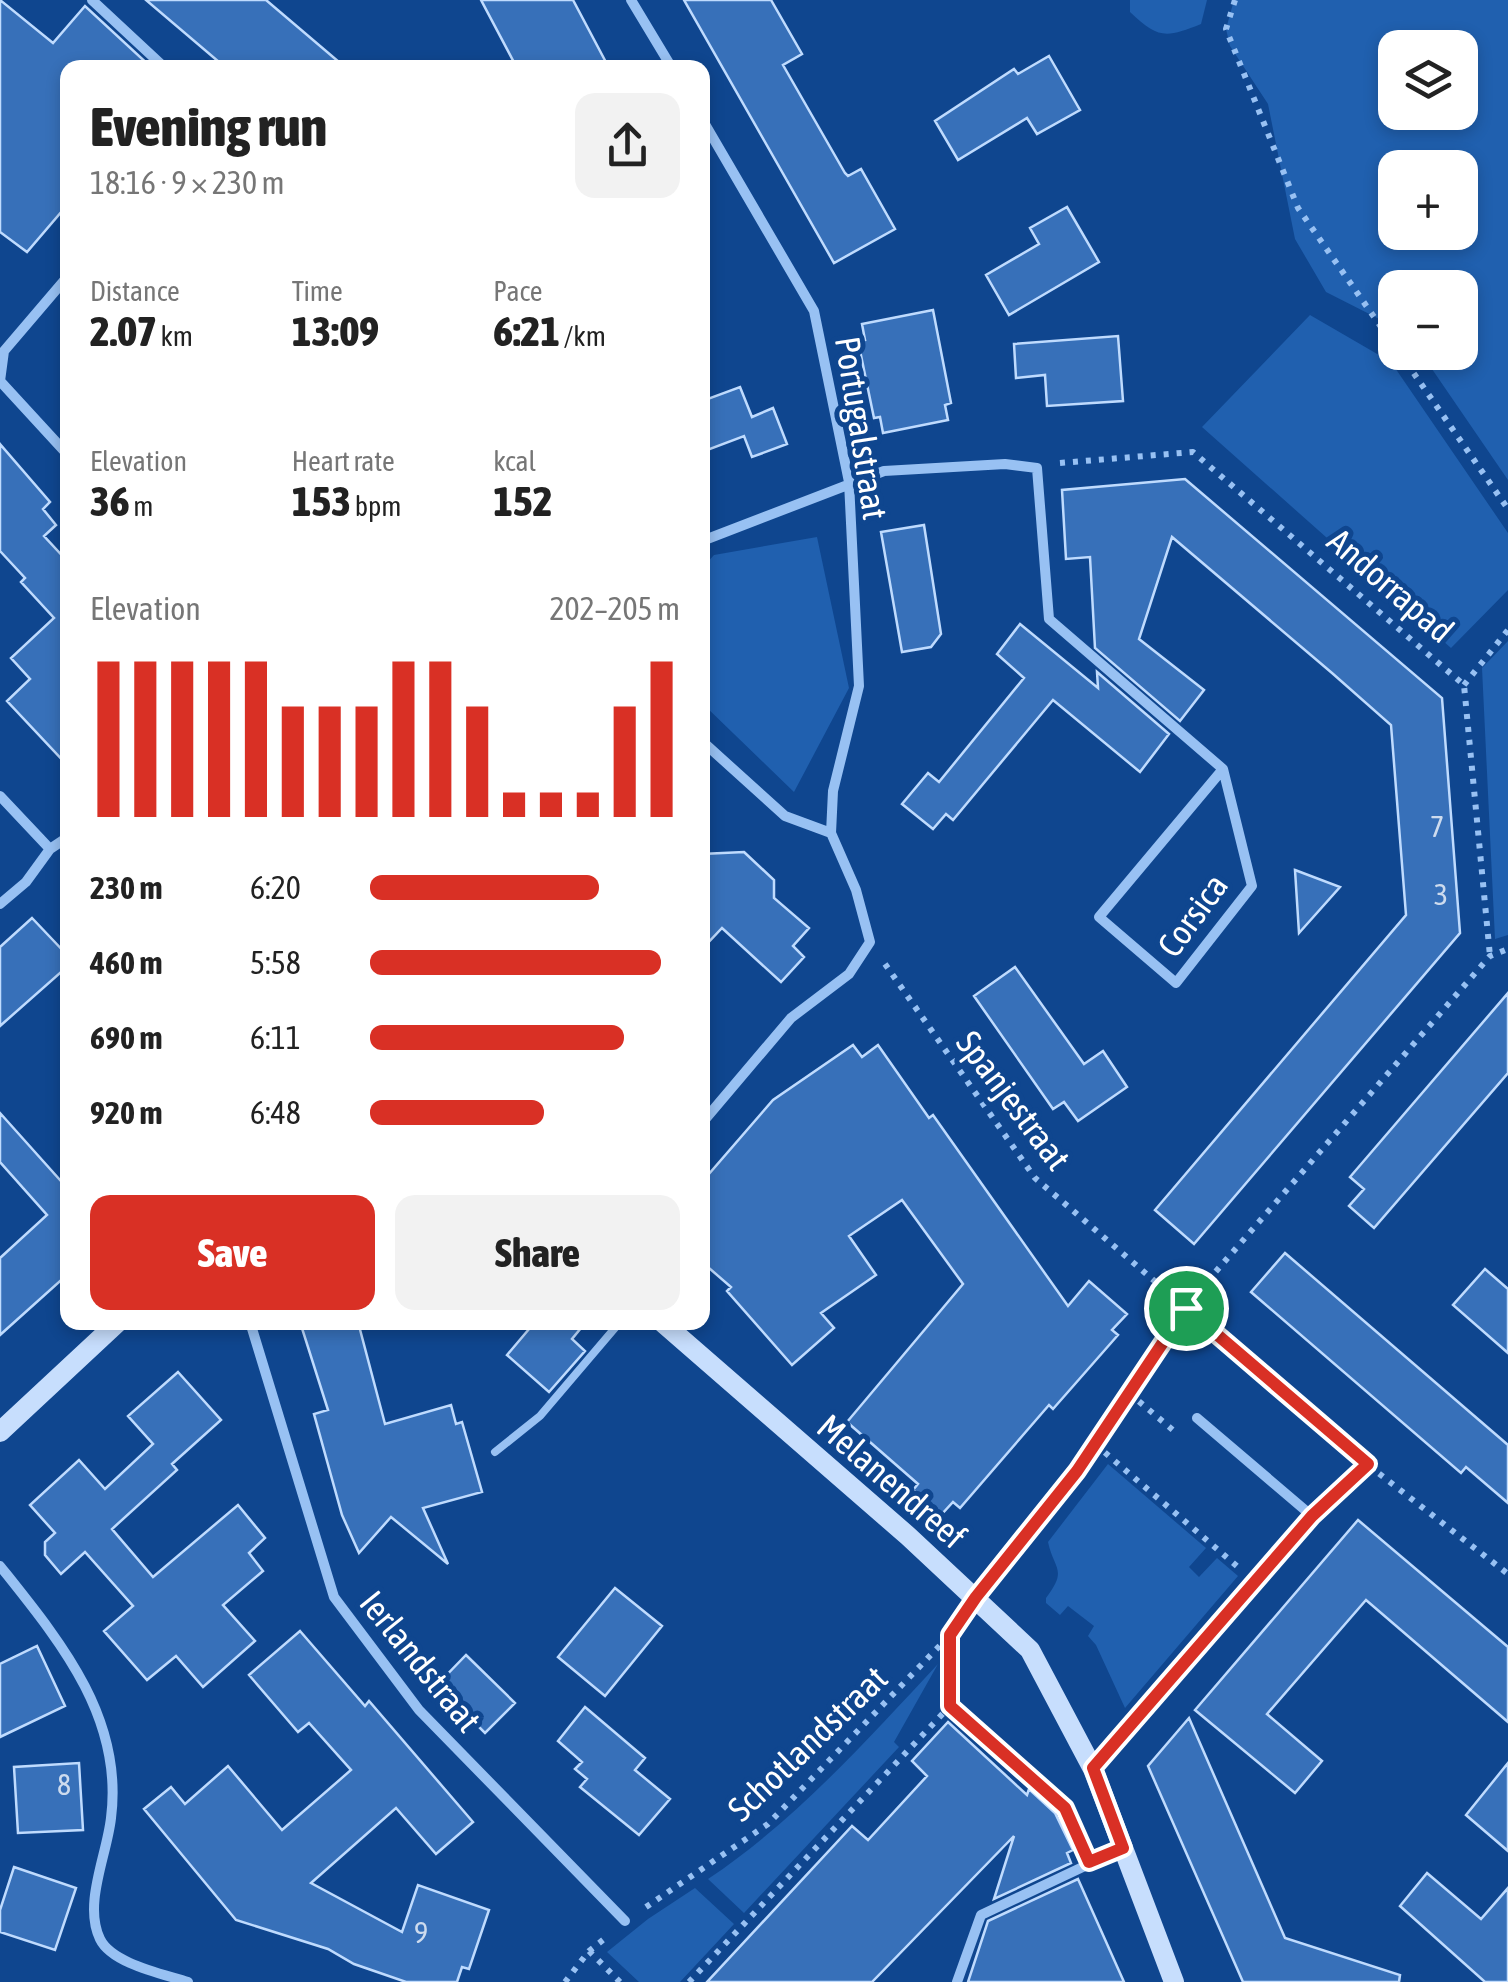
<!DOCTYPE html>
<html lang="en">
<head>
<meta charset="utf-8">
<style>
	:root { --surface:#fff; --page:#f2f2f2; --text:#222; --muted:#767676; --accent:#d93025 }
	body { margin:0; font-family:"Asap Condensed",sans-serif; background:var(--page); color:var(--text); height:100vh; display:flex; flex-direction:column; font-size:38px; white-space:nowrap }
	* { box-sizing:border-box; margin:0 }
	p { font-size:32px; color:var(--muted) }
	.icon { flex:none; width:55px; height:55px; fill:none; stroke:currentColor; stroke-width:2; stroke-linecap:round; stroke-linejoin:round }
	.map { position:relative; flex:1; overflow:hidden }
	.panel { position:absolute; left:60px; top:60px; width:650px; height:1270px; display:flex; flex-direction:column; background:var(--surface); border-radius:20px; box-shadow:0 5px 15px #0003 }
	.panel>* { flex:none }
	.fabs { position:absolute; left:1378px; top:30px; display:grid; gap:20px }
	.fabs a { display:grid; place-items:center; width:100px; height:100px; border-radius:20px; background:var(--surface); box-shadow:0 5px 15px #0003; font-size:50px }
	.pin { position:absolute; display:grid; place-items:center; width:85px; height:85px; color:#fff; margin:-42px; border:5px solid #fff; border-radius:50%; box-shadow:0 2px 10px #0007 }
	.round { display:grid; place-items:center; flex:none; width:105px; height:105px; border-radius:20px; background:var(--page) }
	.overview { display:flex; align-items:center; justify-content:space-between; height:170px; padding:0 30px }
	h1 { font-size:55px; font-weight:800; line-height:75px }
	.figures { display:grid; grid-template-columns:repeat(3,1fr); gap:15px; height:170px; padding:10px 30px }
	.figures div { display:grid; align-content:center }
	.figures b { font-size:42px; font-weight:800 }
	.figures small { font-size:28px; font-weight:400 }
	.figures p { font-size:28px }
	.chart { height:280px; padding:20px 30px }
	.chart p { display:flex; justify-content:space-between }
	.chart svg { width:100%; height:180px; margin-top:10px; stroke:var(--accent); stroke-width:6 }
	.cta { display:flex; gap:20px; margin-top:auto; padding:20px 30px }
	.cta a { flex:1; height:115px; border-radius:20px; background:var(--accent); color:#fff; font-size:40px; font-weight:800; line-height:115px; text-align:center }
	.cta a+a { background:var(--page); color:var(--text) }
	ul { padding:0 30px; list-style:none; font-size:32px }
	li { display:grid; grid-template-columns:160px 120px 1fr; align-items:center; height:75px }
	li i { height:25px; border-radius:12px; background:var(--accent) }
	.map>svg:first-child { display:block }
	.green { fill:#2060af; fill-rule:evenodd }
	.building { fill:#3770b9; stroke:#bfdbfe; stroke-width:2.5 }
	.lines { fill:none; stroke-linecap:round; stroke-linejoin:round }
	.path { stroke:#98c1f3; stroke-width:6; stroke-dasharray:5 8; stroke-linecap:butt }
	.lane { stroke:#98c1f3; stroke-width:8 }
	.street { stroke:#98c1f3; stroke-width:10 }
	.secondary { stroke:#c7defd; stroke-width:20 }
	.route-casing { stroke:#fff; stroke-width:20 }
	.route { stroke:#d93025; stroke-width:12 }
	.labels { text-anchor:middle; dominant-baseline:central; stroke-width:10; stroke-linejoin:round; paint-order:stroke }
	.number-label { font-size:30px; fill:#cddbee }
	.street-label { font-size:35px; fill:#fff; stroke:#0f468f }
</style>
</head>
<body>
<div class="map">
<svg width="1508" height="1982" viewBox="0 0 1508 1982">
	<rect width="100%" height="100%" fill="#0f468f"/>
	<!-- green -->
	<path class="green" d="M1130 0H1207L1201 24C1166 38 1158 39 1130 12Z
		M1234 0H1508V480L1421 353 1460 352V288H1395V327L1326 292 1295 239 1268 104 1230 46 1226 29ZM1395 48H1460V112H1395ZM1395 168H1460V232H1395Z
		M1310 315 1391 362 1508 533V590L1451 648 1202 427Z
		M817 537 849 688 794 792 703 704V567L714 555Z
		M1508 641V935L1495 939 1482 668Z
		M1108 1464 1206 1548 1189 1567 1199 1577 1217 1558 1238 1576 1125 1708 1096 1645 1088 1636 1094 1626 1068 1606 1060 1615 1046 1603V1598C1068 1569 1054 1570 1048 1542Z
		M938 1664 894 1742 899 1747 744 1913 708 1879C796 1820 866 1741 938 1664Z
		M695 1888 734 1924 680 1982H639L607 1952 648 1919Z"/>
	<!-- building -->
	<path class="building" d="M0 0 53 43 85 6 152 68H68V204L27 252 0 232Z
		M146 0H266L346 68H226Z
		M481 0H573L609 68H517Z
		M684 0H771L802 54 783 65 845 173 848 176 861 169 895 229 834 263Z
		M1049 56 1080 110 1037 134 1027 118 958 160 935 121 1014 69 1018 74Z
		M1067 207 1099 262 1009 315 986 275 1039 244 1030 228Z
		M933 310 951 403 945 405 948 420 883 433 880 417 874 418 858 341 865 340 862 324Z
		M1118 336 1123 401 1047 406 1045 375 1016 378 1014 344Z
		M740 387 752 417 773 408 787 444 752 457 744 436 702 452V401Z
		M0 444 50 502 43 509 56 525 44 536 68 562V766L7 701 30 679 11 658 54 618 21 582 25 578 0 551Z
		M1185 479 1442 698 1460 933 1194 1244 1155 1210 1406 915 1391 725 1332 673 1172 537 1139 639 1204 690 1180 721 1095 648 1090 557 1066 559 1062 490Z
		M924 525 941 634 931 647 902 652 881 532Z
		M1020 624 1098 688 1097 672 1169 734 1140 772 1053 700 953 820 946 814 933 829 902 804 928 773 939 782 1024 678 997 654Z
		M744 852 774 880V898L809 928 793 946 804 957 781 982 722 928 702 949V854Z
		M1295 870 1340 887 1299 933Z
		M32 918 68 956V966L0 1026V947Z
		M1015 967 1084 1064 1103 1051 1127 1087 1078 1121 1064 1102 1053 1109 974 996Z
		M1508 993V1073L1374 1228 1349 1206 1364 1189 1350 1177Z
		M853 1045 862 1057 878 1045 929 1118 933 1115 1068 1306 1089 1281 1127 1314 1112 1330 1118 1335 1053 1409 1049 1405 960 1508 953 1502 941 1515 913 1490 918 1484 847 1422 963 1284 902 1200 849 1236 876 1275 821 1313 834 1328 792 1365 727 1291 731 1287 702 1262V1182L773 1100Z
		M0 1113 68 1189V1274L0 1335V1258L47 1215 0 1162Z
		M1285 1253 1508 1445V1503L1466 1467 1461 1473 1251 1292Z
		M1485 1269 1508 1289V1353L1453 1305Z
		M300 1322H358L385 1424 451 1405 456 1424 462 1422 482 1492 423 1508 448 1564 391 1517 359 1553 342 1515 314 1414 328 1410Z
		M535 1322H586L572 1339 585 1351 549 1392 507 1355Z
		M178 1372 221 1420 172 1464 177 1470 112 1529 153 1577 238 1505 265 1538 249 1553 263 1571 223 1605 255 1641 203 1687 176 1656 147 1680 104 1631 133 1606 85 1552 61 1574 45 1555V1542L55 1533 30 1505 79 1460 105 1489 153 1444 128 1416Z
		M1358 1520 1508 1647V1722L1366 1600 1267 1714 1322 1761 1295 1793 1195 1710Z
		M615 1588 662 1626 605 1696 558 1657Z
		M300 1631 365 1706 369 1701 473 1822 436 1854 396 1808 311 1883 402 1932 418 1885 489 1910 469 1969 462 1967 457 1982H406L354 1964 328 1949 236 1920 144 1809 171 1787 185 1804 228 1766 282 1830 351 1770 309 1723 298 1732 249 1675Z
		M37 1646 65 1706 0 1737V1664Z
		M466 1655 515 1703 485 1733 437 1685Z
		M585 1707 645 1758 635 1770 670 1799 639 1835 580 1787 587 1779 575 1769 582 1762 558 1741Z
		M1189 1718 1285 1938 1400 1975 1399 1982H1243L1148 1766Z
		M948 1722 1027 1795 1029 1789 1055 1813 1073 1850 1067 1853 1071 1863 994 1899 1014 1836 872 1982H707L852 1826 868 1840 927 1776 912 1761Z
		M79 1763 83 1830 18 1833 14 1767Z
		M1508 1763V1851L1466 1815Z
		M14 1867 76 1888 55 1950 0 1932V1910Z
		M1427 1873 1481 1919 1508 1888V1982H1485L1400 1906Z
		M1078 1879 1124 1982H968L988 1921Z"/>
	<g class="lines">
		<!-- path -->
		<path class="path" d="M1235 0 1226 29 1298 208 1395 347
			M1399 352 1508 509
			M1060 463 1193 452 1464 685 1490 956
			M1464 685 1508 630
			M885 964 1035 1178 1368 1465 1508 1574
			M1129 1393 1174 1431
			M1095 1444 1238 1567
			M1329 1501 1368 1465
			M993 1575 1077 1471 1185 1307 1490 956 1508 949
			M950 1637V1706L1065 1808 1079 1840
			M646 1907 768 1824 950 1635 960 1621
			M589 1951 620 1982
			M565 1982 589 1951 608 1936
			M689 1982 950 1706"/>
		<!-- lane -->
		<path class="lane" d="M495 1452 540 1416 620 1322"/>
		<!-- street -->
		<path class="street" d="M92 0 165 68
			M631 0 672 68
			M702 119 814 311 849 482 859 686 833 791 831 833
			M68 276 4 351 0 381 68 455
			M702 541 884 471 1005 464 1037 468 1049 619 1223 769
			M702 741 785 816 831 833 856 890 870 942 849 974 791 1018 702 1123
			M1223 769 1252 886 1176 983 1099 917Z
			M0 796 50 849
			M0 904 26 882 50 849 68 837
			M250 1322 334 1597 419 1710 625 1921
			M0 1566C59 1640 124 1717 111 1818 107 1855 83 1904 100 1939 112 1964 164 1974 188 1982
			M1094 1768 1312 1516 1197 1418
			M957 1982 981 1915 1123 1848"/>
		<!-- secondary -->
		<path class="secondary" d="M662 1322 908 1536 1030 1650 1093 1769 1174 1982
			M0 1432 118 1322"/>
	</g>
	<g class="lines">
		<defs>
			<path id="route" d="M1186 1308 1368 1464 1312 1516 1093 1768 1123 1848 1089 1862 1065 1808 950 1706V1635L976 1597 1077 1471Z"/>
		</defs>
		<!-- route casing -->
		<use href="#route" class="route-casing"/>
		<!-- route -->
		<use href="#route" class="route"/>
	</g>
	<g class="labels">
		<!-- number labels -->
		<g class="number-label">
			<text x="1437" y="826">7</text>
			<text x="1441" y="894">3</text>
			<text x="64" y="1784">8</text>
			<text x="421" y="1932">9</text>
		</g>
		<!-- street labels -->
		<g class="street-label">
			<text transform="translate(862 428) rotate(81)">Portugalstraat</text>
			<text transform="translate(1391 585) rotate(41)">Andorrapad</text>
			<text transform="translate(1192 915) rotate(-54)">Corsica</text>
			<text transform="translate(1014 1100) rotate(53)">Spanjestraat</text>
			<text transform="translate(892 1481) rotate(41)">Melanendreef</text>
			<text transform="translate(421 1661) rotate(51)">Ierlandstraat</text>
			<text transform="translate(807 1743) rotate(-44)">Schotlandstraat</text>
		</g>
	</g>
</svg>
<div class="fabs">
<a><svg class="icon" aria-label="layers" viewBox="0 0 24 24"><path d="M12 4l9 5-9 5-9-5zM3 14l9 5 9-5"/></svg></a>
<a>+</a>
<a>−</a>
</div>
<div class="pin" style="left:1186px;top:1308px;background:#1e9e55"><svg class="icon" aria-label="arrive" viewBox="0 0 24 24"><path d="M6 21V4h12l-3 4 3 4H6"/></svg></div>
<section class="panel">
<div class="overview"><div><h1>Evening run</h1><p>18:16 · 9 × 230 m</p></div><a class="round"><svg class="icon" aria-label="share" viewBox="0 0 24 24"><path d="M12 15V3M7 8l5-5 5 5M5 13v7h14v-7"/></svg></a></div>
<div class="figures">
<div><p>Distance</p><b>2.07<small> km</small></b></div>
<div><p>Time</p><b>13:09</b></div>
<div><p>Pace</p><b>6:21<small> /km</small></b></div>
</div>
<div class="figures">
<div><p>Elevation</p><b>36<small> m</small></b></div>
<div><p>Heart rate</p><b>153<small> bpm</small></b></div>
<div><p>kcal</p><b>152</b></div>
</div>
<div class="chart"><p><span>Elevation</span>202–205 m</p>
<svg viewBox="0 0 160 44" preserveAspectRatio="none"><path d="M5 44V6M15 44V6M25 44V6M35 44V6M45 44V6M55 44V17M65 44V17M75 44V17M85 44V6M95 44V6M105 44V17M115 44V38M125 44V38M135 44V38M145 44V17M155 44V6"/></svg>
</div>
<ul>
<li><b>230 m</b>6:20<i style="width:74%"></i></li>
<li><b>460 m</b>5:58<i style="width:94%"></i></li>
<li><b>690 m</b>6:11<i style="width:82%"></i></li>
<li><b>920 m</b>6:48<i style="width:56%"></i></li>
</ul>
<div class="cta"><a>Save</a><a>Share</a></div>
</section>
</div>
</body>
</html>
